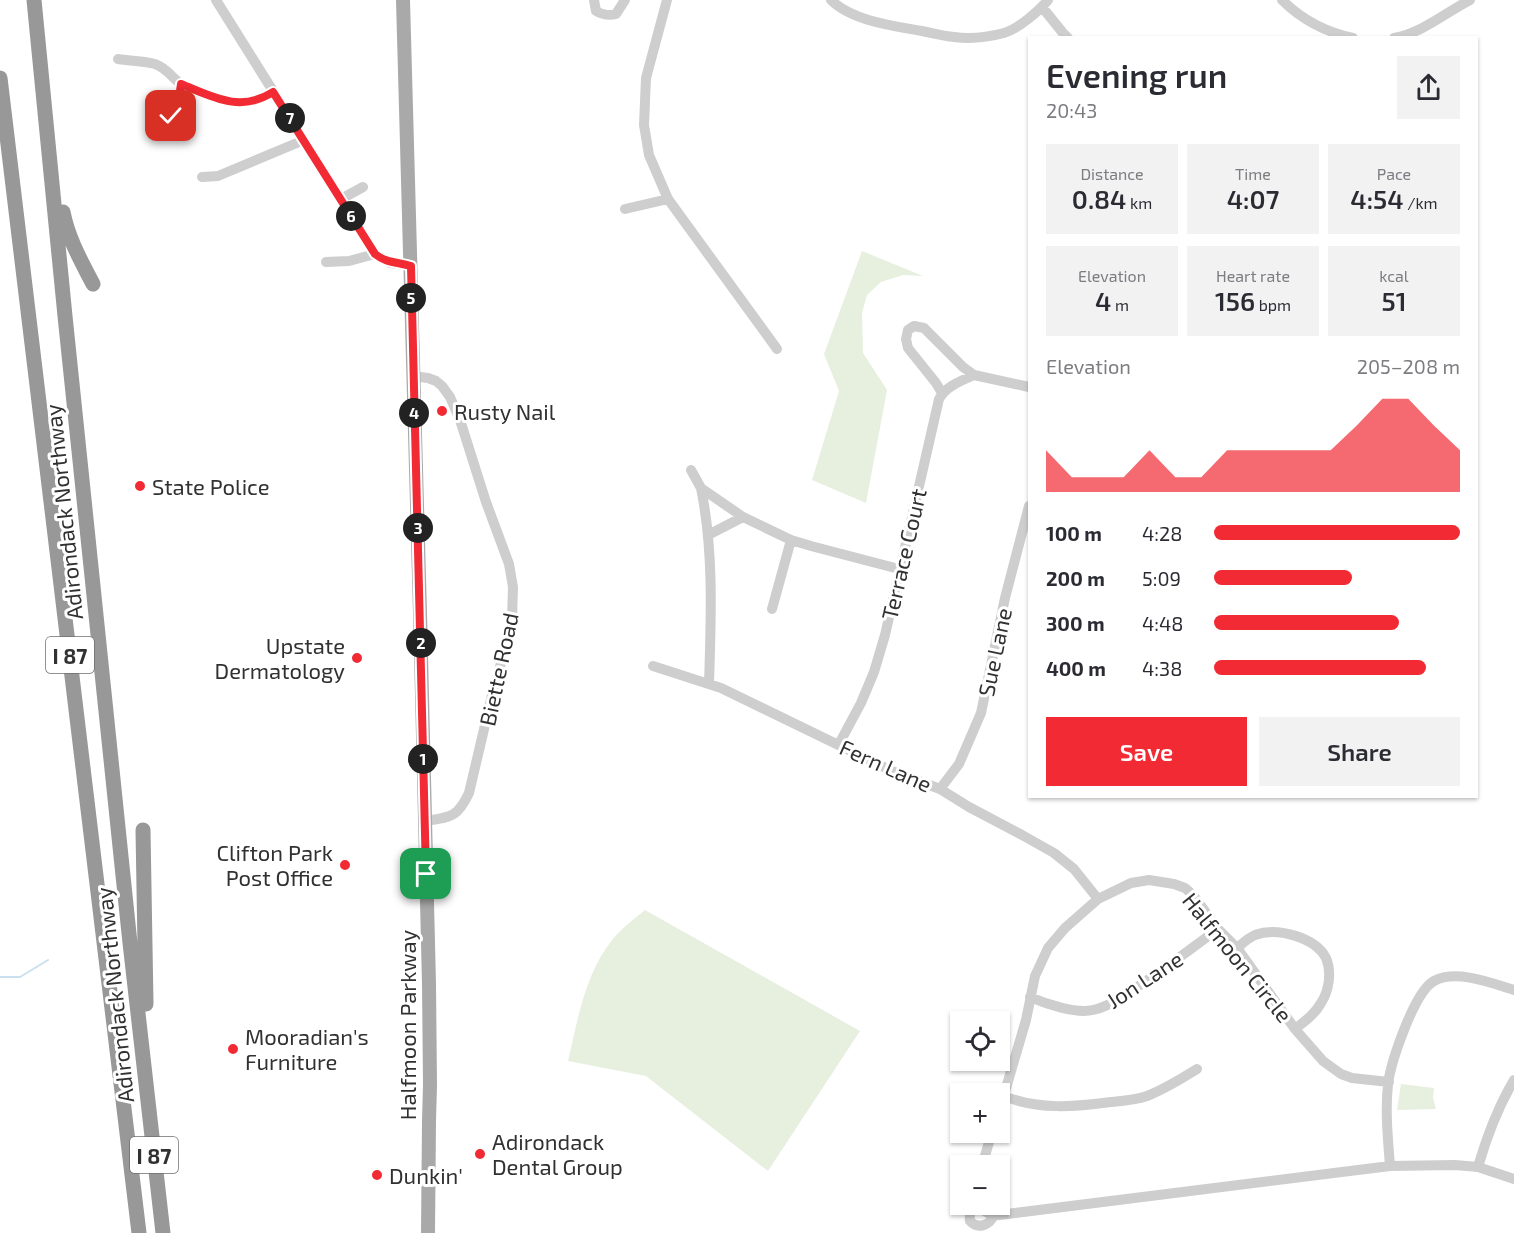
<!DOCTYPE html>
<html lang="en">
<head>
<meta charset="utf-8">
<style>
	:root { --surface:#fff; --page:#f2f2f3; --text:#2b2b33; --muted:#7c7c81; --accent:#f22a34 }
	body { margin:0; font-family:"Exo 2",sans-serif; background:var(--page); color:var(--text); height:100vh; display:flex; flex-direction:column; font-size:22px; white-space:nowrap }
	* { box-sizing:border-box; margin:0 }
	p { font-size:20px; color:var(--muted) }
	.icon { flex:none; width:33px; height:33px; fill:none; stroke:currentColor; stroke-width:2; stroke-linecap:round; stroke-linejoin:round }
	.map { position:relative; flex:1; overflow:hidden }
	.side { position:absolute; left:1028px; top:36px; width:450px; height:762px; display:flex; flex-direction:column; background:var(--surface); border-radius:0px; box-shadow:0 2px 4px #0004 }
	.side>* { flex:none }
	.buttons { position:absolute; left:950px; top:1011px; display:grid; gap:12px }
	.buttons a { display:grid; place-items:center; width:60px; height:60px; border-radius:0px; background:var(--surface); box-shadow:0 2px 4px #0004; font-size:30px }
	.pin { position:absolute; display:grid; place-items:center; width:51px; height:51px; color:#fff; margin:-26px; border-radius:12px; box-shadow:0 3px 9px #0006 }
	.km { position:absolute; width:30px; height:30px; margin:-15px; border-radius:50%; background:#222; color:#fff; font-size:16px; line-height:30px; text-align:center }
	.round { display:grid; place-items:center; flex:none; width:63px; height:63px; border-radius:0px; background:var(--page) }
	.summary { display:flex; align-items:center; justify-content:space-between; height:102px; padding:0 18px }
	h1 { font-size:33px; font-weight:600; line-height:45px }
	.metrics { display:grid; grid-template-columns:repeat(3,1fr); gap:9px; height:102px; padding:6px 18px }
	.metrics div { display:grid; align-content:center; border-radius:0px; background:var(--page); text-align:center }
	.metrics b { font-size:26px; font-weight:600 }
	.metrics small { font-size:16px; font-weight:400 }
	.metrics p { font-size:16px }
	.chart { height:168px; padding:12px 18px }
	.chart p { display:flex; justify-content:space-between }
	.chart svg { width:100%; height:108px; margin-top:6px; fill:var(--accent); opacity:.7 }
	.primary-button { display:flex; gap:12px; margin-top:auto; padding:12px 18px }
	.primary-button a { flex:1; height:69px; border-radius:0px; background:var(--accent); color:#fff; font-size:24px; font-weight:600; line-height:69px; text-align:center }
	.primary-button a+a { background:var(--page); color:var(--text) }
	ul { padding:0 18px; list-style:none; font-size:20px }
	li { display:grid; grid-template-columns:96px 72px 1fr; align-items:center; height:45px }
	li i { height:15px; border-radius:8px; background:var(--accent) }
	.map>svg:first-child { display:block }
	.green { fill:#e7efdf }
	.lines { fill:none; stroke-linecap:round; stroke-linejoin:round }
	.stream { stroke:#cae0ef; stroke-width:2 }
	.minor { stroke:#cecece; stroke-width:10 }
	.major { stroke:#a9a9a9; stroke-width:14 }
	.highway { stroke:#989898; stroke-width:15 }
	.route-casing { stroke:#fff; stroke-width:12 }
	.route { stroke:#f22a34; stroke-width:8 }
	.poi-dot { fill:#f22a34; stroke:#fff; stroke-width:2 }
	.labels { text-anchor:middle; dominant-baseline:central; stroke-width:6; stroke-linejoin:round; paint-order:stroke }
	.shield { fill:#fff; stroke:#6f6f6f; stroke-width:1.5 }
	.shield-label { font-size:21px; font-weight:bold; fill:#313131 }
	.poi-label { font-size:22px; fill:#313131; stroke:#fff; text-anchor:start }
	.street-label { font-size:22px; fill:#313131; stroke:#fff }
</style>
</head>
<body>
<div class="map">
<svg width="1514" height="1233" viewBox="0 0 1514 1233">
	<rect width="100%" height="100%" fill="#fff"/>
	<!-- green -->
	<path class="green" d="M862 251 923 276 903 275 881 282 867 295 862 313 863 353 887 390 866 503 812 480 839 391 824 354Z
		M645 910 860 1031 768 1171 646 1076 568 1061C578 1019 585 973 613 939 622 928 634 919 645 910Z
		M1401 1084 1434 1088 1433 1098 1436 1109 1397 1110Z"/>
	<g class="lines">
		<!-- stream -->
		<path class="stream" d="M0 977H20L48 960"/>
		<!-- minor -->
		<path class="minor" d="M216 0 375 254 390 263 411 266
			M594 0 596 11C603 15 608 16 616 14L625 0
			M667 0 646 78 644 125 649 155 668 199 777 349
			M831 0C852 21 894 26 922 31 932 33 943 36 954 37 969 39 989 37 1004 33 1018 29 1039 11 1048 0
			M1282 0C1302 20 1325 32 1353 38
			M1042 7 1063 33 1068 38
			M1394 38C1422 33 1445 13 1470 0
			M118 59C130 61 144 61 155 64 167 68 172 78 181 84 185 87 190 88 194 90 222 102 246 110 273 92
			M152 134 171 116 178 104 181 84
			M202 177 218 176 304 140
			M341 199 363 187
			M625 209 668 199
			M326 262 349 261 375 254
			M413 376 428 378 436 381 442 386 450 397 460 420 486 502 509 564 513 587 512 619 510 632 493 691 469 793C457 818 451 817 425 821
			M942 393 936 383 908 348 906 339 908 330 914 326 924 328 963 367 974 375 1029 387
			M691 470 701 488 743 517 791 540 811 546 899 569
			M701 488C714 552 711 618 709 684
			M708 535 743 517
			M772 609 791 540
			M653 666 721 688 892 771 940 789 969 807 1022 835 1054 853 1074 869 1098 899
			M839 744 861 703 874 672 885 635 939 399C946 386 961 381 974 375
			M940 789 959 764 981 713 1005 598 1029 506
			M1237 948C1243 943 1248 938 1255 935 1277 927 1315 937 1326 958 1332 972 1329 991 1321 1003 1315 1014 1305 1021 1295 1029
			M1030 997C1046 1004 1076 1014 1093 1010 1107 1007 1119 999 1131 991 1161 972 1189 950 1218 929
			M1004 1096C1038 1110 1075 1107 1111 1102 1123 1101 1136 1100 1147 1096 1165 1089 1181 1079 1197 1069
			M999 1112 1026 1020 1035 976 1048 948 1065 928 1098 899 1131 883 1149 880 1174 884 1185 888 1193 895 1218 929 1237 948 1295 1029 1323 1061 1341 1074 1352 1078 1389 1082
			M982 1166 992 1132
			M1390 1166C1388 1139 1385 1112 1388 1084 1391 1062 1414 992 1434 981 1456 969 1492 983 1514 990
			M1478 1167C1487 1136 1498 1107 1514 1080
			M974 1204C971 1210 969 1214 970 1221 978 1230 990 1225 994 1215
			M977 1204C983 1212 990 1215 999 1215L1390 1166 1455 1165 1478 1167 1514 1179"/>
		<!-- major -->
		<path class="major" d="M403 0 420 613 429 984 430 1085 429 1121 428 1233"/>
		<!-- highway -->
		<path class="highway" d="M34 0 65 316 130 943 163 1233
			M0 78 139 1233
			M63 212C68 238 81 261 93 284
			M143 830 146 1004"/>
	</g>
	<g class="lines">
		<defs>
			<path id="route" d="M171 116 178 104 181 84C213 97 240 113 273 92L375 254C386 263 397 262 411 266L426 874"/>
		</defs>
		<!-- route casing -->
		<use href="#route" class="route-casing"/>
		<!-- route -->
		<use href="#route" class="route"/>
	</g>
	<!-- markers -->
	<g class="poi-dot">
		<circle cx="442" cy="411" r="6"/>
		<circle cx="140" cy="486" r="6"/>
		<circle cx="357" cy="658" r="6"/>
		<circle cx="345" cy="865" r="6"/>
		<circle cx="233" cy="1049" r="6"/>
		<circle cx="480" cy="1154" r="6"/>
		<circle cx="377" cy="1175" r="6"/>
	</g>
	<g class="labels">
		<!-- shield labels -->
		<g class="shield">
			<rect x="46" y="637" width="48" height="36" rx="4.5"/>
			<rect x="130" y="1137" width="48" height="36" rx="4.5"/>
		</g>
		<g class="shield-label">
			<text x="70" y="655">I 87</text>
			<text x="154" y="1155">I 87</text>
		</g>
		<!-- poi labels -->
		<g class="poi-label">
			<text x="454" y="411">Rusty Nail</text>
			<text x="152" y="486">State Police</text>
			<text x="345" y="645" text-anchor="end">Upstate<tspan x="345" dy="25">Dermatology</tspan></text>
			<text x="333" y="852" text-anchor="end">Clifton Park<tspan x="333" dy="25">Post Office</tspan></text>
			<text x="245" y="1036">Mooradian's<tspan x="245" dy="25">Furniture</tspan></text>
			<text x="492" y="1141">Adirondack<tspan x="492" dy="25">Dental Group</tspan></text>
			<text x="389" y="1175">Dunkin'</text>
		</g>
		<!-- street labels -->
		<g class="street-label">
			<text transform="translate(63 512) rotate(-96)">Adirondack Northway</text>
			<text transform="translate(903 554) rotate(-77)">Terrace Court</text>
			<text transform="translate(994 652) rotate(-78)">Sue Lane</text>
			<text transform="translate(498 669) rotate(-78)">Biette Road</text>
			<text transform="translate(886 765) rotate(24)">Fern Lane</text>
			<text transform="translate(1238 957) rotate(51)">Halfmoon Circle</text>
			<text transform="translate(1144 979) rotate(-33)">Jon Lane</text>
			<text transform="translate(114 995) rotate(-96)">Adirondack Northway</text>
			<text transform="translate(407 1025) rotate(-90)">Halfmoon Parkway</text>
		</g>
	</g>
</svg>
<div class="buttons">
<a><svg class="icon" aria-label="locate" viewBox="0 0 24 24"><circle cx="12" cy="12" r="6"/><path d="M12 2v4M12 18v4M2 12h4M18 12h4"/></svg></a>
<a>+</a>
<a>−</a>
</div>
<div class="pin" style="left:426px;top:874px;background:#1e9e55"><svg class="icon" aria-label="arrive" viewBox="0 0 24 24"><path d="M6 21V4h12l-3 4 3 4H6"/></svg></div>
<div class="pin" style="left:171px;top:116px;background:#d93025"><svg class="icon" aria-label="check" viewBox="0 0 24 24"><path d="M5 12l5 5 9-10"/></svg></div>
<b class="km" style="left:423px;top:759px">1</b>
<b class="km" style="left:421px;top:643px">2</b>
<b class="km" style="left:418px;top:528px">3</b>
<b class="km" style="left:414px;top:413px">4</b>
<b class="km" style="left:411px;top:298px">5</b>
<b class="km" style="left:351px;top:216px">6</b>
<b class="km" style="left:290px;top:118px">7</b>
<section class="side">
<div class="summary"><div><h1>Evening run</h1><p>20:43</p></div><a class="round"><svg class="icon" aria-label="share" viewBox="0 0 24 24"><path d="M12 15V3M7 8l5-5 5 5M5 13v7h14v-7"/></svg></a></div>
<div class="metrics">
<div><p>Distance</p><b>0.84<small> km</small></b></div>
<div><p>Time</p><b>4:07</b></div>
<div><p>Pace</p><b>4:54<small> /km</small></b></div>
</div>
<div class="metrics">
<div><p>Elevation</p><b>4<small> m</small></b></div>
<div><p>Heart rate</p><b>156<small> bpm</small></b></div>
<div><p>kcal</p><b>51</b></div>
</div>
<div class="chart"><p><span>Elevation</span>205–208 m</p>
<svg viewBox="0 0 160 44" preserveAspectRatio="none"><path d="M0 44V27L10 38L20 38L30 38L40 27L50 38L60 38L70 27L80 27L90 27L100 27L110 27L120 17L130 6L140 6L150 17L160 27V44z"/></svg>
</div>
<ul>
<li><b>100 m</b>4:28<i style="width:100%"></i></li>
<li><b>200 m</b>5:09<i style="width:56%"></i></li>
<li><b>300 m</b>4:48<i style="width:75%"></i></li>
<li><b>400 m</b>4:38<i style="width:86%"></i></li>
</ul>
<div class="primary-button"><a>Save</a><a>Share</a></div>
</section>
</div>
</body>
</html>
